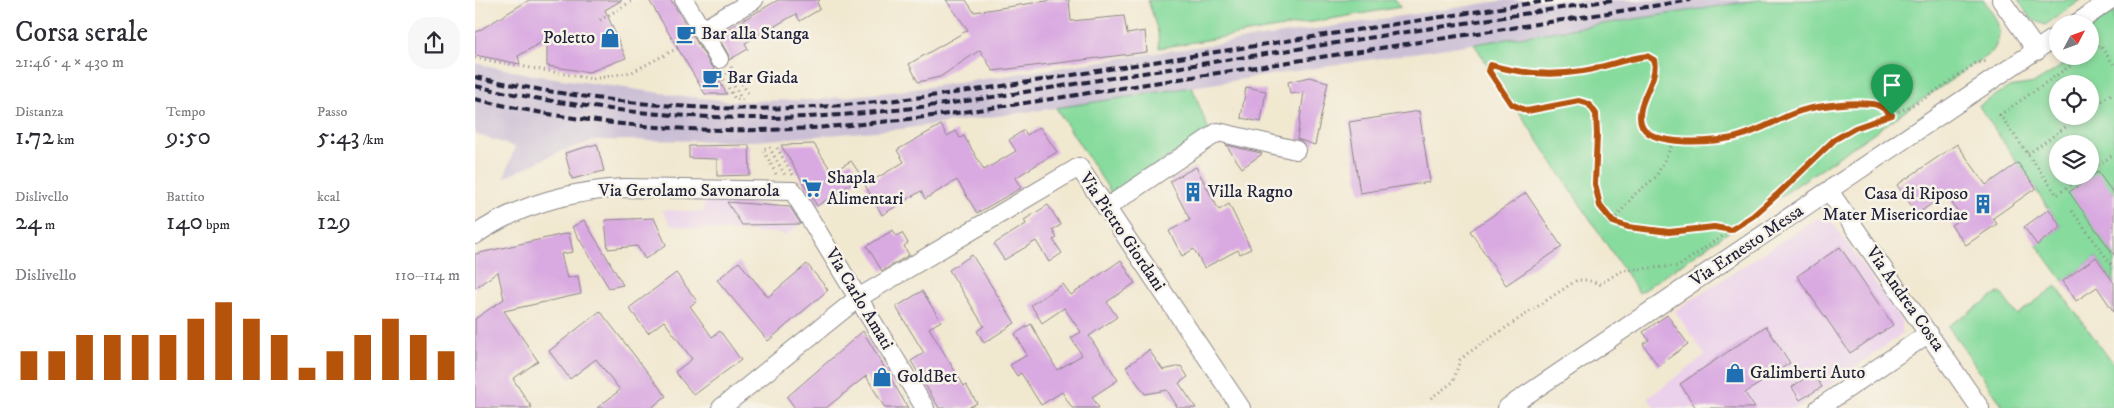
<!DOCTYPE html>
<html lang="it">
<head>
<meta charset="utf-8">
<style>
	:root { --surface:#fff; --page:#f7f7f7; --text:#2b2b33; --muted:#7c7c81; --accent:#b45309 }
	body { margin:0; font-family:"IM FELL DW Pica",serif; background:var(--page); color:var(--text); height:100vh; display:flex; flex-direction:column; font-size:19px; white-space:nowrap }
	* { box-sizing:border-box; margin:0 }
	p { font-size:16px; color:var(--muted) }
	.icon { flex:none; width:28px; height:28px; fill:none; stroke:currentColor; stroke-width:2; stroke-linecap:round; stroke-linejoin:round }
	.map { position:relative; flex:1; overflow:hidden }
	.details { display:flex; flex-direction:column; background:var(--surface); width:475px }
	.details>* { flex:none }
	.needle { width:32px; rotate:49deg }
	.buttons { position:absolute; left:1574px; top:15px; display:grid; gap:10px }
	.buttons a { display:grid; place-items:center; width:50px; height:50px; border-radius:50%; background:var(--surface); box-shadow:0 2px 8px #0003; font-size:25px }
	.pin { position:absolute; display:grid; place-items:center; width:42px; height:42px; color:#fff; margin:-51px -21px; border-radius:50% 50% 50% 0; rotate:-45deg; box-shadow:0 0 5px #0007 }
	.pin .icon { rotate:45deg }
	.round { display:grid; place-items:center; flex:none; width:52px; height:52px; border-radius:20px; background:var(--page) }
	.head { display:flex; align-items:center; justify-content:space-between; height:85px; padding:0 15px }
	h1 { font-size:28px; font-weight:600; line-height:38px }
	.figures { display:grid; grid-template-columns:repeat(3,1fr); gap:8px; height:85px; padding:5px 15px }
	.figures div { display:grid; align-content:center }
	.figures b { font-size:25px; font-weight:600 }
	.figures small { font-size:14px; font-weight:400 }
	.figures p { font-size:14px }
	.chart { height:140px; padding:10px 15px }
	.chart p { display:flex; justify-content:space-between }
	.chart svg { width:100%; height:90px; margin-top:5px; stroke:var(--accent); stroke-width:6 }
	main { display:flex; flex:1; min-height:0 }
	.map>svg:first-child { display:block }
	.built { fill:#ebd1eb }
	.industrial { fill:#cbbfd5 }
	.green { fill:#87db9d; stroke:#547e6c; fill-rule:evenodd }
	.building { fill:#d9a9e1 }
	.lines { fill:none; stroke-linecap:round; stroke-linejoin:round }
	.minor-casing { stroke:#8a8586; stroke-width:20 }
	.path { stroke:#8a8586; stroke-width:3; stroke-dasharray:1 4; stroke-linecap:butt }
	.minor { stroke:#fff; stroke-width:18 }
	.rail { stroke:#22223b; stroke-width:4; stroke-dasharray:8 4; stroke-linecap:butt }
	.route-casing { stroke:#fff; stroke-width:10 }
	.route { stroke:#b45309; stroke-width:6 }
	.labels { text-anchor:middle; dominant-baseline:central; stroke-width:5; stroke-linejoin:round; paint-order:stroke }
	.poi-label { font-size:18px; fill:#22223b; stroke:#f7f3e8; text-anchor:start }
	.street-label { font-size:18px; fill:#22223b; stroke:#f7f3e8 }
</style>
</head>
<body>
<main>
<section class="details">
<div class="head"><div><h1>Corsa serale</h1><p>21:46 · 4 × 430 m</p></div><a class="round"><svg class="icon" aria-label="share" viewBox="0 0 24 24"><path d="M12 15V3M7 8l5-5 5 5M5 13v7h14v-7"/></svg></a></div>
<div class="figures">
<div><p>Distanza</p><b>1.72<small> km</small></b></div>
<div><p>Tempo</p><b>9:50</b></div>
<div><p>Passo</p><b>5:43<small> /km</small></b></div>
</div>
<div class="figures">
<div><p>Dislivello</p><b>24<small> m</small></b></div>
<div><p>Battito</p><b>140<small> bpm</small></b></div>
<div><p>kcal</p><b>129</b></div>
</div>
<div class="chart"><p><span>Dislivello</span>110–114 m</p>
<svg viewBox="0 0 160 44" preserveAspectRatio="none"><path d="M5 44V30M15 44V30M25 44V22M35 44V22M45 44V22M55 44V22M65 44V14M75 44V6M85 44V14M95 44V22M105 44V38M115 44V30M125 44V22M135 44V14M145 44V22M155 44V30"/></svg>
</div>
</section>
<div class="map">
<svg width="1639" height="408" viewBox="0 0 1639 408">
	<rect width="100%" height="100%" fill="#f7f3e8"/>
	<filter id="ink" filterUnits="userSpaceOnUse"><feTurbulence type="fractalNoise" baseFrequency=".02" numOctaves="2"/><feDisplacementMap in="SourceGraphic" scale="10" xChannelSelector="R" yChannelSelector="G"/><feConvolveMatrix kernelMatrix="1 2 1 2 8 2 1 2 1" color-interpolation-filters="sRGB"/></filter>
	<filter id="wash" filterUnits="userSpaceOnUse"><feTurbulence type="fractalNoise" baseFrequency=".0096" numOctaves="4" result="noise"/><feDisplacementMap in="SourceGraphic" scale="20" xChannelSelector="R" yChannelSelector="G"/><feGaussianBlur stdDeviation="1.12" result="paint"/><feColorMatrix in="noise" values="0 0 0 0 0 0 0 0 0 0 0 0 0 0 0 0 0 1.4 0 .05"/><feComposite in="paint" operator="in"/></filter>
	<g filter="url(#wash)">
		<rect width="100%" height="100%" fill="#f1e8d0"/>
		<!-- built -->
		<path class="built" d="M230 197 252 202 318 207 326 224 310 236 304 233 222 229 196 225 187 210 229 212Z
			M1342 218 1357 222 1427 322V334L1322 408H1180L1173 398 1230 355 1200 311Z"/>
		<!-- industrial -->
		<path class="industrial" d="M1032 0H1283L581 108 426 129 280 141 122 140 84 152 29 178 40 147 0 134V63L58 75 207 96 255 101 339 100 424 91 489 82Z"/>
		<!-- green -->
		<path class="green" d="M673 0H921L926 7 684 48 683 32Z
			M1283 0H1509C1522 20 1531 31 1517 52L1164 293 999 44Z
			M1543 0H1606L1570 25 1556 19Z
			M1639 12V194L1595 192 1639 255V283L1621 257 1588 281 1562 245 1586 227 1504 106 1534 87 1560 83 1588 65 1591 56H1615V27ZM1582 84H1615V116H1582ZM1582 144H1615V176H1582Z
			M717 87 734 131 637 194 581 108Z
			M1581 286 1639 365V408H1529L1473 326 1525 292 1542 315Z"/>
		<g id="blocks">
			<!-- building -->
			<path class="building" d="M54 0H147L130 10 151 58 114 72 72 66V39L43 56 45 64 0 55V33Z
				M174 0H196L235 64 239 68 238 70 252 94H230Z
				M303 0H345L342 2 345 9 325 21 321 14 270 43 273 49 254 60 253 54 242 35Z
				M471 0H491L499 12 578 0H594L596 21 649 16 652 34 670 31 672 52 518 71 505 50 465 77 443 82 434 64 493 30Z
				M834 77 853 82 840 145 822 139 829 92 815 94 813 82Z
				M771 87 791 91 786 122 766 118Z
				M944 111 955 182 885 193 874 122Z
				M466 125 472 136 481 131 485 138 489 136 509 170 541 151 534 140 549 130 552 135 565 127 582 152 540 178 546 188 502 213 482 180 450 199 446 191 407 215 390 185 429 162 422 150Z
				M122 144 129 171 97 179 90 153Z
				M339 144 357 172 376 161 387 177 342 206 306 145Z
				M1482 144 1511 185 1543 163 1561 188 1518 218 1522 224 1491 245 1476 225 1487 218 1471 194 1442 214 1422 185Z
				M274 145 275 175 242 176V159L214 158V146Z
				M751 145 786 153 787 154 767 168Z
				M721 167 744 210 754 204 776 249 765 254 763 250 729 268 719 249 707 256 694 231 715 220 695 181Z
				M1623 172 1639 194V255L1594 192Z
				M1051 193 1087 247 1031 285 995 231Z
				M252 202 315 207 326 224 267 225Z
				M573 205 586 225 577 230 582 238 578 240 587 253 574 262 561 241 529 260 519 244 551 224 549 220Z
				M1574 209 1586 227 1562 245 1549 227Z
				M179 218 191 245 170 259 162 246 133 249 130 220Z
				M109 220 130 254 148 285 134 288 97 227Z
				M418 230 421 236 427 233 433 243 429 246 434 255 407 271 392 246Z
				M94 233 98 252 86 254 92 278 103 276 106 294 29 311 63 361 38 379 57 408H0V319L29 299 23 272 0 288V254Z
				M1365 247 1418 325 1375 353 1322 276Z
				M497 255 540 323 509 343 502 331 509 326 474 270Z
				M1621 257 1639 283V312L1622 287 1601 301 1588 281Z
				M646 260 660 283 632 302 642 317 614 336 643 380 617 397 624 408H597L587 392 566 405 546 373 542 376 535 365 552 355 540 334 556 324 582 370 607 355 596 338 606 332 589 308 567 323 556 305 588 284 596 295Z
				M264 262 293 297 332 264 353 290 293 341 242 280Z
				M201 273 222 301 215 306 237 337 245 331 266 360 219 395 200 372 217 359 189 321 173 333 154 308Z
				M447 291 466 321 454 328 489 386 491 385 502 403 493 408H464L436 361 449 353 421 307Z
				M125 311 191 396 176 408H122L145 390 121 359 95 379 74 351Z
				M1192 315 1213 344 1183 366 1168 344 1174 340 1168 332Z
				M1291 326 1315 363 1270 393 1280 408H1221L1205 384Z
				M388 331 433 408H410L391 376 351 408H320L312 397Z
				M674 350 688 370 706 366 713 377 704 383 721 408H703L692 390 670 394 651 367Z
				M1338 373 1347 387 1325 400 1317 387Z"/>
		</g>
	</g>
	<g filter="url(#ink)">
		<use href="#blocks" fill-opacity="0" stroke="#8a8586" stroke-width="1"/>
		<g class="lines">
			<defs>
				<path id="minor" d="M209 0 244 59
					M1526 0 1562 51
					M1601 24 1635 0
					M227 30 279 0
					M1354 191 1505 408
					M631 208 743 132 821 150
					M0 235C45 204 96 191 149 188L318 191 450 408
					M246 408 383 298 604 167 766 408
					M1032 408 1582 36
					M1344 408 1454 333"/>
			</defs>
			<!-- minor casing -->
			<use href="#minor" class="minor-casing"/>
			<!-- path -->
			<path class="path" d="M125 20 159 0
				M1615 52 1625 45 1639 65
				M0 58 118 79 157 72 203 48
				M256 67 275 96
				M252 73 267 100
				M246 75 260 99 267 100
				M1615 110 1639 92
				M302 148 318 175
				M1553 154 1606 116
				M1615 171 1639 154
				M301 174 288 149 294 147 310 175
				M1608 176 1582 195 1525 115 1609 56
				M1597 211 1635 263 1639 265
				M1138 221 1160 194 1181 177 1199 141
				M1256 231 1239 227 1194 232 1153 227 1138 222 1125 206 1120 184 1123 134 1121 114 1114 105 1104 101 1052 111 1036 104 1014 71 1016 65C1047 74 1077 77 1108 71 1130 67 1157 49 1179 60 1184 81 1160 102 1166 123 1173 149 1245 143 1265 136 1286 130 1305 118 1325 111 1345 105 1377 102 1398 104 1406 105 1411 110 1417 115
				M956 398 978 382 985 360 993 353 1102 280H1112L1125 284 1148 270 1204 266 1278 215 1304 193 1359 140 1380 128 1417 115 1446 101 1501 63 1514 61"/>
			<!-- minor -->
			<use href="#minor" class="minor"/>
			<!-- rail -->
			<path class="rail" d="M0 77C124 104 253 116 380 104 476 96 571 79 666 64 803 42 940 21 1077 0
				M0 86C94 107 190 118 286 118 418 118 550 91 681 71 833 47 985 24 1137 0
				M0 99C109 125 225 135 337 128 458 120 578 98 698 80 871 53 1044 27 1216 0"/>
		</g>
	</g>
	<g class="lines" filter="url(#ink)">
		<defs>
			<path id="route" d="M1172 56 1179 60C1184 81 1160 102 1166 123 1173 149 1245 142 1265 136 1286 130 1305 118 1325 111 1345 105 1377 102 1398 104 1406 105 1411 110 1417 115L1380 128 1359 140 1304 193 1278 216 1256 230 1239 227 1194 232 1153 227 1138 222 1125 206 1120 184 1122 134 1121 114 1114 104 1104 101 1052 111 1036 104 1014 71 1016 65C1046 74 1076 76 1108 71 1130 67 1148 59 1172 56Z"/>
		</defs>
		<!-- route casing -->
		<use href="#route" class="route-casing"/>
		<!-- route -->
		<use href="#route" class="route"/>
	</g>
	<!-- icons -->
	<defs>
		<symbol id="cafe-bare" viewBox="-9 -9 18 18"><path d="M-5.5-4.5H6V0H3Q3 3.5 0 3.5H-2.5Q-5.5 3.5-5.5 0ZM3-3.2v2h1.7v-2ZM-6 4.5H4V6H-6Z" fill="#1f6fb2" stroke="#f7f3e8" stroke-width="2.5" paint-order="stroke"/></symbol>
		<symbol id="shop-bare" viewBox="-9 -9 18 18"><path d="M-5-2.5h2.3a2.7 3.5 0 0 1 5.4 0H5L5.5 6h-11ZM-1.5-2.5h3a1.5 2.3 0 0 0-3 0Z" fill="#1f6fb2" stroke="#f7f3e8" stroke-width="2.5" paint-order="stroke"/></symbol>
		<symbol id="supermarket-bare" viewBox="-9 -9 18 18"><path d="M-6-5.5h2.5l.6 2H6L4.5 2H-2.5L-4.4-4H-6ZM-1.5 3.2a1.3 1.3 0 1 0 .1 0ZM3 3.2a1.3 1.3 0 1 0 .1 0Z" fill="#1f6fb2" stroke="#f7f3e8" stroke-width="2.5" paint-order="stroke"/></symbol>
		<symbol id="building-bare" viewBox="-9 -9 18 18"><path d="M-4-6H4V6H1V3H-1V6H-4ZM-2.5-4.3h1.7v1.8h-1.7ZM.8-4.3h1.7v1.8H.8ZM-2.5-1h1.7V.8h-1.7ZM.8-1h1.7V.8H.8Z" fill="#1f6fb2" stroke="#f7f3e8" stroke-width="2.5" paint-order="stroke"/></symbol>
	</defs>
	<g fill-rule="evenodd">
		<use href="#cafe-bare" x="197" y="20" width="28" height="28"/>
		<use href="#shop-bare" x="121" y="24" width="28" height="28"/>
		<use href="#cafe-bare" x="223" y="64" width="28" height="28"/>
		<use href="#supermarket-bare" x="323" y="174" width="28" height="28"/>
		<use href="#building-bare" x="704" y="178" width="28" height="28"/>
		<use href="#building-bare" x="1494" y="190" width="28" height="28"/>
		<use href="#shop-bare" x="1246" y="359" width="28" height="28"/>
		<use href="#shop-bare" x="393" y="363" width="28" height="28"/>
	</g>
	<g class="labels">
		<!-- poi labels -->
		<g class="poi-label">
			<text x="226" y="34">Bar alla Stanga</text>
			<text x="120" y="38" text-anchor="end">Poletto</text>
			<text x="252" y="78">Bar Giada</text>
			<text x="352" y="178">Shapla<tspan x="352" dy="21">Alimentari</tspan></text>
			<text x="733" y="192">Villa Ragno</text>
			<text x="1493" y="194" text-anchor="end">Casa di Riposo<tspan x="1493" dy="21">Mater Misericordiae</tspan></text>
			<text x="1275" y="373">Galimberti Auto</text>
			<text x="422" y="377">GoldBet</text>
		</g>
		<!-- street labels -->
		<g class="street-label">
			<text x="214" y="191">Via Gerolamo Savonarola</text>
			<text transform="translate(647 232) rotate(56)">Via Pietro Giordani</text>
			<text transform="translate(1272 246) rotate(-34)">Via Ernesto Messa</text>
			<text transform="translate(384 299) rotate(59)">Via Carlo Amati</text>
			<text transform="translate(1430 299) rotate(55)">Via Andrea Costa</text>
		</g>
	</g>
</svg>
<div class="buttons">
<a><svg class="needle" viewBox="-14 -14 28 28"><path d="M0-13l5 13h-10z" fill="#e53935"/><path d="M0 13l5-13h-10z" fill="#7c7c81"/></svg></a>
<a><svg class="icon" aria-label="locate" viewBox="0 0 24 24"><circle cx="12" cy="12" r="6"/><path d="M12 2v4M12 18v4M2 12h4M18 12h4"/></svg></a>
<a><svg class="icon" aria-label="layers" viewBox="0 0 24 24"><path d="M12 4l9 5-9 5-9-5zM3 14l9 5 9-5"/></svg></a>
</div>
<div class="pin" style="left:1417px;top:115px;background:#1e9e55"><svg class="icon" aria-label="arrive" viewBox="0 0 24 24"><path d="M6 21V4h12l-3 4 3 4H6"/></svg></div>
</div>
</main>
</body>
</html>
